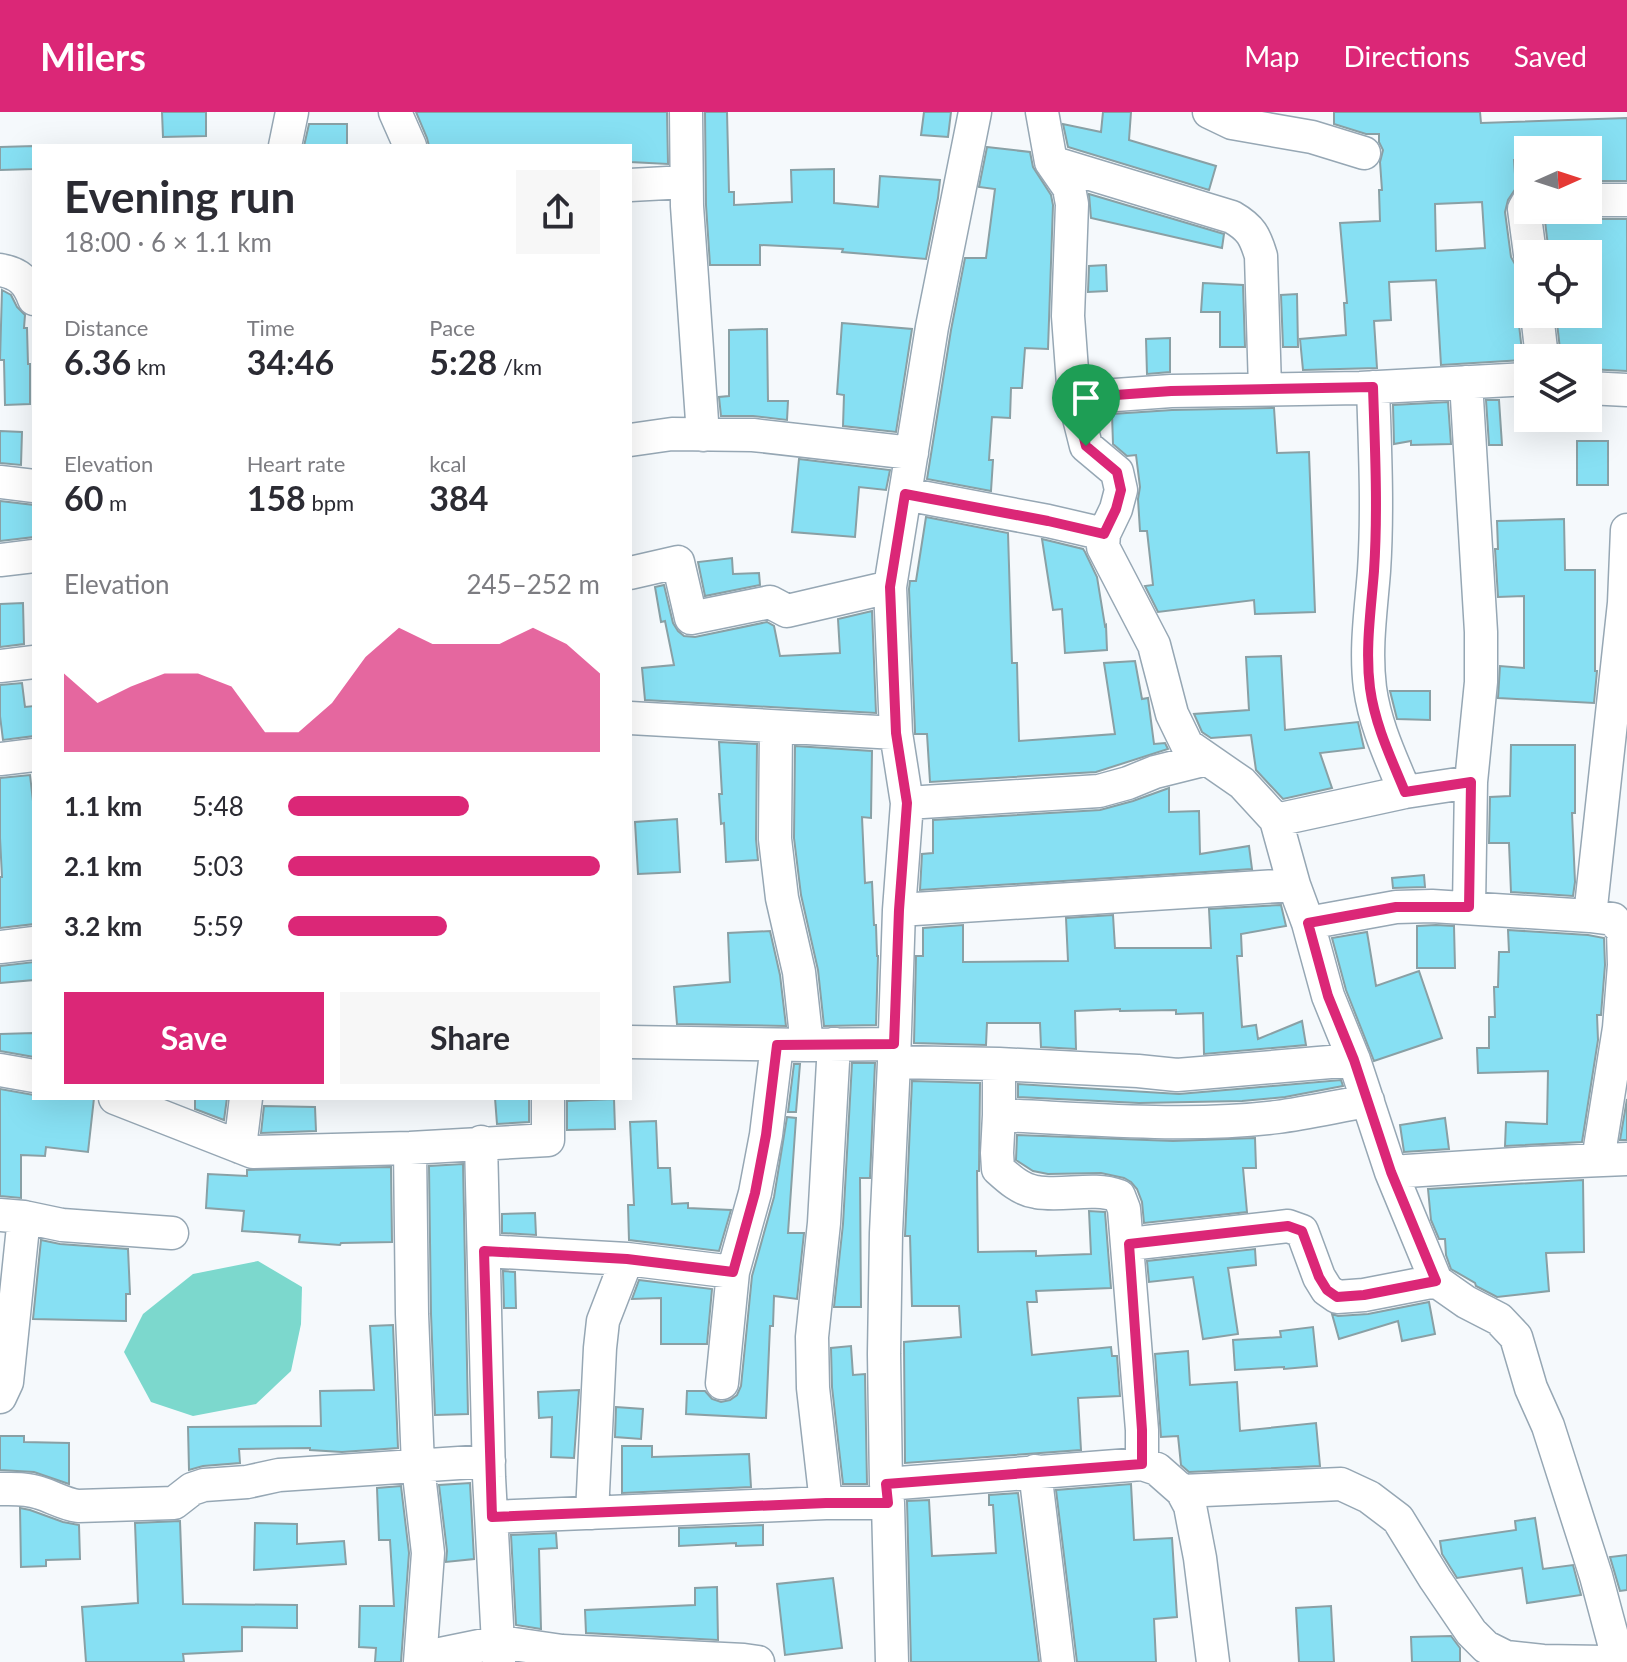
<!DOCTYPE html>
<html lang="en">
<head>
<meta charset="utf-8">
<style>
	:root { --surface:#fff; --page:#f7f7f7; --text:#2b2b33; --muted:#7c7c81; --accent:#db2777 }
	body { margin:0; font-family:Lato,sans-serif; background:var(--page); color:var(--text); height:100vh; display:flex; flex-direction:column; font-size:30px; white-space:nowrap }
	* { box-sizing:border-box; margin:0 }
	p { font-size:26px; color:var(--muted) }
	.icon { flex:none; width:44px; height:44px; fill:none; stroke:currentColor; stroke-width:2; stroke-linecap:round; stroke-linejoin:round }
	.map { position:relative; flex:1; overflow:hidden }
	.panel { position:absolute; left:32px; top:32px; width:600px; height:956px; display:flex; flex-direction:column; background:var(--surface); border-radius:0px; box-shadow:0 8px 32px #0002 }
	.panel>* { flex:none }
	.needle { width:52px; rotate:87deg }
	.controls { position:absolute; left:1514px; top:24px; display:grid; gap:16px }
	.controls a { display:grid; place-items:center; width:88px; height:88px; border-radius:0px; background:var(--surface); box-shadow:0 8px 32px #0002; font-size:40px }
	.pin { position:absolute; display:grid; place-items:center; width:68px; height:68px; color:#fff; margin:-82px -34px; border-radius:50% 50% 50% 0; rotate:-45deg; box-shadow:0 0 8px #0007 }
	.pin .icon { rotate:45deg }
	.round { display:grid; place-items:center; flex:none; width:84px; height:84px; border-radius:0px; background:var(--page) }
	.headline { display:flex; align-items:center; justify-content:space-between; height:136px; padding:0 32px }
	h1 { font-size:44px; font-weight:700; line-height:60px }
	.metrics { display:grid; grid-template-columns:repeat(3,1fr); gap:12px; height:136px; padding:8px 32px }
	.metrics div { display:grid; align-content:center }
	.metrics b { font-size:34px; font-weight:700 }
	.metrics small { font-size:22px; font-weight:400 }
	.metrics p { font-size:22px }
	.chart { height:224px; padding:16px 32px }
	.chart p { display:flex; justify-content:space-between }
	.chart svg { width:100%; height:144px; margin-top:8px; fill:var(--accent); opacity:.7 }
	.primary-button { display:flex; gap:16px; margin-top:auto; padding:16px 32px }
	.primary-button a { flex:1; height:92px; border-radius:0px; background:var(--accent); color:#fff; font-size:32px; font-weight:700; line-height:92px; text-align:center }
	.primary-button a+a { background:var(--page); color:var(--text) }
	ul { padding:0 32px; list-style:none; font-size:26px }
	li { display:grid; grid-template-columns:128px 96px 1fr; align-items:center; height:60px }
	li i { height:20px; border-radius:10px; background:var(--accent) }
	header { display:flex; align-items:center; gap:48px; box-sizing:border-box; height:112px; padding:0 40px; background:var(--accent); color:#fff }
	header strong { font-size:38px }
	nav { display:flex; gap:44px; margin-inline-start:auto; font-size:28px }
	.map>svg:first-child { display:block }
	.water { fill:#7cd8cd }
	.building { fill:#87e0f3; stroke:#89a0a5; stroke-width:2; fill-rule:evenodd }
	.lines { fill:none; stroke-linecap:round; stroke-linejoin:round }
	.minor-casing { stroke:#96a7b4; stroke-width:35 }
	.minor { stroke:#fff; stroke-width:32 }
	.route-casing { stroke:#fff; stroke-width:16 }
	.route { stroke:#db2777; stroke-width:10 }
</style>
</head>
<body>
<header>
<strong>Milers</strong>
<nav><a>Map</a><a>Directions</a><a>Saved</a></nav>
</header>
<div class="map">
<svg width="1627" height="1550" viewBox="0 0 1627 1550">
	<rect width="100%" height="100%" fill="#f5f9fc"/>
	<!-- water -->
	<path class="water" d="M258 1149 302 1175 301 1212 291 1259 256 1292 193 1304 151 1290 124 1240 143 1202 193 1162Z"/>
	<!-- building -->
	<path class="building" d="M162 0H206V24L163 25Z
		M416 0H667L668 52 630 50V34H429L427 26Z
		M705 0H727L729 80H734V93L792 90 791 58 834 57V91L878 95 880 64 940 68 938 86 926 147 842 140 843 137 760 133V153H710L706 93Z
		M924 0H951L948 25 921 23Z
		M1103 0H1131L1129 28 1216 54 1209 78 1068 35 1063 12 1101 20Z
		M1334 0H1480L1481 11 1627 6V69H1588V38H1519V48H1514L1516 76 1508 88 1505 100 1511 145 1516 154 1518 193 1520 194 1518 204 1523 248 1441 253 1436 168 1389 170 1391 208 1374 209 1377 256 1303 258 1300 227 1346 223 1344 191H1347L1340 111 1380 109 1379 78H1382L1380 50 1383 38 1379 30V22H1366L1334 12ZM1482 90 1485 136 1436 139 1435 92Z
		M309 12H347V34H304Z
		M34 34V57L0 58V35Z
		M987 35 1030 40 1033 55 1051 83 1053 93 1048 237 1025 236 1022 276H1011L1010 306 992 305 989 348H993L991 379 927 367 951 218 965 146H986L995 77 979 75Z
		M1089 82 1224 122 1222 136 1091 106Z
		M1545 98H1572L1579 105 1588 107H1627V259L1588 257V246H1561L1556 202H1597L1594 142H1549L1544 101Z
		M1106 153 1107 179 1088 180 1089 154Z
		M1203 171 1243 173 1245 235H1220V200H1201Z
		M2 178 11 183 17 195 25 203 24 216H27L28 252H30V292L5 293 4 248H0Z
		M1297 182 1298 235H1283L1281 183Z
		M842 211 912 217 896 320 843 314 844 283 837 282Z
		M767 217 768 289H788L787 308 753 304H721L719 285 729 284V218Z
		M1170 226V260L1147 262 1146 227Z
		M1486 288H1499L1502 333H1489Z
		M1448 290 1451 332 1411 333V329L1394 332 1393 293Z
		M1274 296 1277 341 1309 340 1315 500 1255 502 1254 488 1158 500 1145 474 1153 473 1147 419H1140L1138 387 1140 375 1136 343 1127 344 1113 332 1112 302 1172 298Z
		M0 319 22 320 21 353 0 351Z
		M1577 329H1608V373H1577Z
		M799 347 890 358 886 378 859 375 855 425 792 420Z
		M0 389 34 393V425L0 429Z
		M926 405 1008 421 1012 551H1017L1019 629 1115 622 1104 551 1135 549 1142 587 1148 586 1154 632 1165 631 1168 637 1096 660 930 670 927 622H915V619L909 477 910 469H916Z
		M1564 407 1565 458H1595V559H1597L1594 591 1498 586 1500 554 1524 556V484L1498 485 1495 437H1498L1497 409Z
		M1042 427 1083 437 1085 440 1097 465 1105 514 1106 513 1107 538 1065 541 1062 497 1053 498Z
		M732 446 733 462 759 461 760 473 705 484 698 450Z
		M664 473 673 511 678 519 684 524 695 525 767 510 774 514 780 544 840 541 838 507 872 499 876 601 645 588 642 556 674 553 665 509 661 510 655 475Z
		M23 491 24 532 0 535V492Z
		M1281 544 1285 618 1358 610 1364 636 1320 641 1332 676 1283 687 1256 658 1251 623 1211 626 1202 620 1194 602 1249 598 1246 545Z
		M22 571 25 595 34 594V624L3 628 0 604V573Z
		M1390 579H1430V608L1397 607Z
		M719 630 757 632 756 727 758 748 726 750 724 711 721 712 719 682H722Z
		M1511 633H1575V701H1572L1575 770 1573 784 1511 780 1509 731H1489L1490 685 1510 684Z
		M795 634 872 639 871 706 862 705 865 771 872 770 874 813H876L877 844H878L876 913 824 914 818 858 801 783 794 726Z
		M30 663 34 698V812L0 816V765H2L0 726V666Z
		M1169 676V700L1199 699 1200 742 1249 734 1252 757 920 778 922 742 933 741V708L1100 698 1133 689Z
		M677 707 680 760 638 762 635 710Z
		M1424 763 1425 775 1393 776 1392 766Z
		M1281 793 1286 814 1241 822 1242 844H1237L1242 915 1256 913 1258 927 1302 909 1306 933 1204 942 1203 901 1176 902V898L1120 899V897L1075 899 1076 937 1041 935 1040 911H987L986 933 914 931 916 844H923V816L963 813V850L1068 849 1066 806 1113 803 1115 836H1211L1209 797Z
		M1436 813 1454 814 1455 856H1417V814Z
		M1508 818 1588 823 1604 826 1605 853 1601 903H1597L1598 928 1582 1030 1505 1034 1506 1010 1547 1012 1548 959 1478 961 1477 936H1489V905H1495L1494 875H1498L1499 840H1509Z
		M770 819 780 863 786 914 677 912 674 875 730 870 728 821Z
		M1367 820 1376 874 1419 859 1442 926 1374 949 1346 878 1332 826Z
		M34 850V868L0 871V854Z
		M34 921V945L0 939V922Z
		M852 951H875L870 1066H860L861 1195H834L843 1112Z
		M794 952H800L796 1000H788Z
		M1341 968 1343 974 1285 985 1242 989 1139 991 1018 985V972L1179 982Z
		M912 969 980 971 979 1059H977L978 1140 1036 1139V1144L1091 1142 1089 1099 1105 1100 1111 1176 1036 1179 1037 1190H1027L1032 1243 1111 1235 1112 1244H1117L1120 1284 1078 1286 1081 1338 905 1351 904 1230 961 1225 959 1194H912L910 1124H905Z
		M0 977 34 983V986H94L88 1040 46 1035 45 1044 21 1043V1086L0 1084Z
		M195 986H227L224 1008 195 997Z
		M495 986H529V1010L497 1012Z
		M614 987 615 1017 567 1018V989Z
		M1627 987V1028H1620Z
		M264 994 315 995 316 1019 261 1021Z
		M787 1005 796 1006 788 1121H804L797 1187 774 1184 773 1214H770L766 1306 686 1302 687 1279H705L712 1287 721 1290 730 1288 737 1283 741 1274 752 1164 774 1085Z
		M1445 1006 1449 1037 1404 1040 1400 1013Z
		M656 1009 658 1056H670L672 1092 688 1091V1096L731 1098 719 1139 629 1128 628 1093H634L630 1010Z
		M1017 1023 1173 1029 1255 1026 1256 1056H1243L1247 1100 1144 1111 1142 1090 1137 1077 1131 1070 1124 1066 1101 1061 1048 1062 1033 1059 1016 1048Z
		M463 1052 468 1302 435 1303 431 1202 429 1054Z
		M391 1055 392 1130 341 1131 340 1133 299 1130 300 1123 242 1119 244 1099 206 1096 208 1062 247 1064V1058Z
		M1583 1068 1584 1140 1546 1141 1549 1179 1497 1185 1476 1174 1475 1171 1451 1157 1446 1143 1445 1127H1439L1431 1108 1428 1077Z
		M535 1101 536 1123 502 1121V1102Z
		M41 1128 60 1132 128 1137 130 1182H126V1209L33 1207Z
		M1255 1137 1256 1153 1228 1156 1238 1222 1203 1227 1193 1165 1149 1170 1147 1149Z
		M503 1159 515 1160 516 1196H504Z
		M639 1168 712 1177 707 1232H661V1186L632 1187Z
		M1429 1190 1435 1222 1402 1229 1398 1209 1339 1227 1332 1202 1338 1204 1368 1202Z
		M393 1213 398 1336 342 1340 310 1338V1336L239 1337 240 1351 203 1354 189 1358 188 1315 321 1314 320 1279 374 1278 370 1214Z
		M1313 1215 1317 1254 1284 1257V1255L1235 1258 1233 1228 1281 1225 1280 1219Z
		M851 1234 853 1263 865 1262 867 1372H843L832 1275 831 1236Z
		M1188 1239 1190 1273 1237 1270 1240 1319 1316 1311 1320 1354 1189 1360 1181 1353 1178 1324 1161 1325 1155 1242Z
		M579 1278 574 1346 551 1345 552 1305 539 1306 538 1280Z
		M616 1295 643 1297 641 1327 615 1325Z
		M0 1324H24V1330L69 1331V1372L34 1360 0 1358Z
		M622 1334H652V1345L749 1342 751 1375 622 1381Z
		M470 1371 474 1447 446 1450 447 1439 439 1373Z
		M1131 1372 1134 1428 1172 1426 1177 1505 1154 1507 1156 1550H1077L1056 1378Z
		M401 1374 409 1441 401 1550H375L376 1536 359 1535 360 1494H394L390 1428H379L377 1376Z
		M1018 1381 1039 1550H911L907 1389 929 1388 932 1444 996 1441 993 1393H989V1383Z
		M20 1396 30 1398 63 1410 79 1413 80 1447 46 1448V1454L21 1455Z
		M1535 1406 1543 1457 1573 1453 1581 1483 1527 1491 1522 1456 1457 1466 1442 1442 1440 1429 1516 1418 1515 1409Z
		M180 1409 183 1492 297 1493V1516L242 1515V1539L183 1542 184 1550H86L82 1495 138 1491 135 1411Z
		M255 1411 297 1412V1432L344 1429 346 1452 254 1458Z
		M763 1413V1433L736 1434V1431L679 1434V1416Z
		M556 1421 557 1436 539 1437 541 1517 516 1513 511 1423Z
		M1627 1443V1478L1620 1479 1610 1445Z
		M833 1466 842 1536 785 1543 777 1472Z
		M717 1475 718 1528 586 1521 585 1498 695 1493V1476Z
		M1331 1494 1334 1550H1299L1296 1496Z
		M1451 1524 1460 1536V1550H1412L1411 1525Z"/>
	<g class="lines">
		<defs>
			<path id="minor" d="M395 0 410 34
				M686 0 687 94 703 323
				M1042 0 1051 50 1069 76 1072 92 1068 204 1074 286 1086 334 1117 360 1121 378 1116 397 1104 422 1103 435 1154 533 1172 602 1187 633 1242 671 1276 708 1294 773 1308 811 1328 884 1354 948 1391 1060 1436 1169 1466 1190 1499 1207 1516 1225 1531 1276 1548 1314 1596 1464 1619 1550
				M1209 0 1232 11 1312 25 1364 41
				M285 34 292 0
				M1051 50 1232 105C1251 116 1255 124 1261 144L1265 277
				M630 73 686 70
				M1588 88H1627
				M1528 90 1524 97 1530 142
				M0 158C19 161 28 170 34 187
				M1537 202 1542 246
				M1466 270 1481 520V570L1471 670 1469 795
				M1373 275C1375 337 1378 398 1374 459 1371 498 1365 537 1370 576 1375 613 1391 646 1405 680
				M1588 276 1627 278
				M1074 286 1171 279 1360 276 1528 267
				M630 328 672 322 753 323 912 341
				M0 370 34 374
				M905 382 1048 409 1104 422
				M0 448 34 444
				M630 461 678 450 691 506 770 490 787 499 890 475
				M0 554 34 550
				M630 606 896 621
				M776 615 775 727 782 786 799 860 807 933
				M0 647 34 643
				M907 691 1099 679 1128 671 1155 660 1207 647
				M1276 708 1405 680 1471 670
				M899 798 1294 773
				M1590 804 1613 807 1623 819 1624 853 1619 916 1598 1048
				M1308 811 1396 795 1432 794 1590 804 1624 491 1627 418
				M0 835 34 831
				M630 930 807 933 894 932
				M894 950 999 952 1138 959 1177 963 1354 948
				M999 952V1003L997 1041 998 1057C1009 1067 1021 1078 1036 1080 1064 1085 1092 1074 1119 1084L1124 1097 1142 1318V1352
				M0 958 34 964
				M115 986 253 1040 410 1036 548 1028V986
				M999 1003C1089 1007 1188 1016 1277 1005 1307 1001 1338 994 1368 989
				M481 1030 489 1365 499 1550
				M240 1035 246 986
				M410 1036 412 1202 418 1354 428 1441 420 1550
				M1391 1060 1531 1051 1627 1047
				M0 1103 24 1105 62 1113 172 1121
				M1129 1132 1288 1114 1302 1119 1319 1165 1327 1178 1337 1185 1364 1183 1436 1169
				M484 1139 627 1147 733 1160
				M722 1271 733 1160 755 1081 766 1023 777 933
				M0 1285 7 1270 24 1105
				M1035 1359 1058 1550
				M886 1372 1142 1352 1157 1357 1182 1379 1190 1394 1200 1446 1213 1550
				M0 1377C13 1377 27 1376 40 1381 53 1385 64 1392 78 1394L174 1391 192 1377 204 1373 247 1370 279 1363 489 1349
				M1182 1379 1341 1372 1369 1385 1398 1407 1435 1467 1471 1520 1486 1535 1506 1545 1543 1549 1604 1550
				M826 1391 813 1276 812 1225 824 1111 834 932
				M592 1401 600 1236 603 1209 627 1147
				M492 1405 826 1391H888
				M421 1546 499 1530 562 1539 744 1548 758 1550
				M892 1550 888 1391 886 1372 884 1242 886 1121 894 950 899 798 907 691 896 621 890 475 932 215 975 0"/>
		</defs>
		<!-- minor casing -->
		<use href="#minor" class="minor-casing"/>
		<!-- minor -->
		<use href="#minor" class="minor"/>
	</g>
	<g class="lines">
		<defs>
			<path id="route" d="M1373 275C1375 337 1378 398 1374 459 1371 498 1365 537 1370 576 1375 613 1391 646 1405 680L1471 670 1469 795H1396L1308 811 1328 884 1354 948 1391 1060 1436 1169 1364 1183 1337 1185 1327 1178 1319 1165 1302 1119 1288 1114 1129 1132 1142 1318V1352L886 1372 888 1391H826L492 1405 484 1139 627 1147 733 1160 755 1081 766 1023 777 933 894 932 899 798 907 691 896 621 890 475 905 382 1048 409 1104 422 1116 397 1121 378 1117 360 1086 334 1074 286 1171 279Z"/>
		</defs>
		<!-- route casing -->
		<use href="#route" class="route-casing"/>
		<!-- route -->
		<use href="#route" class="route"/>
	</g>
</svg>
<div class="controls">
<a><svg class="needle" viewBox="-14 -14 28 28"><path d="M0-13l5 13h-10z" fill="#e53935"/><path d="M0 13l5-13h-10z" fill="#7c7c81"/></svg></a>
<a><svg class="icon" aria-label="locate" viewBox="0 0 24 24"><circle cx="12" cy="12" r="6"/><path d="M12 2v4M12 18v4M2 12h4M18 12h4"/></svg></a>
<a><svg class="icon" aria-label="layers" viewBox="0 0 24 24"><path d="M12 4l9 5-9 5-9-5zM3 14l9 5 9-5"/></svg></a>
</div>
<div class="pin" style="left:1086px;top:334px;background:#1e9e55"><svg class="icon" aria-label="arrive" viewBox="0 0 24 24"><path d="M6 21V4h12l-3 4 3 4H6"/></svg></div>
<section class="panel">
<div class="headline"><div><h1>Evening run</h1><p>18:00 · 6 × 1.1 km</p></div><a class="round"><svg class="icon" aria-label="share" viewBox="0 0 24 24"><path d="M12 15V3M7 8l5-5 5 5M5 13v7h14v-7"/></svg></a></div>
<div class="metrics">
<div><p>Distance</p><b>6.36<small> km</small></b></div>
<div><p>Time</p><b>34:46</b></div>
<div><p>Pace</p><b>5:28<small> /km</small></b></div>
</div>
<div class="metrics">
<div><p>Elevation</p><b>60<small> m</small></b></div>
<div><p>Heart rate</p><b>158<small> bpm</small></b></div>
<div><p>kcal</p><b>384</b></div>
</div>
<div class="chart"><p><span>Elevation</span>245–252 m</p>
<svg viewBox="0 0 160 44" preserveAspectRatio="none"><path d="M0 44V20L10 29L20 24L30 20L40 20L50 24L60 38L70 38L80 29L90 15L100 6L110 11L120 11L130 11L140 6L150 11L160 20V44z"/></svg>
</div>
<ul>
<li><b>1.1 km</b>5:48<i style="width:58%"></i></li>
<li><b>2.1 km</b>5:03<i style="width:100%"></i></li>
<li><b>3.2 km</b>5:59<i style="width:51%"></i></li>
</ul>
<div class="primary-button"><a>Save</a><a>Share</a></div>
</section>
</div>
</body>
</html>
